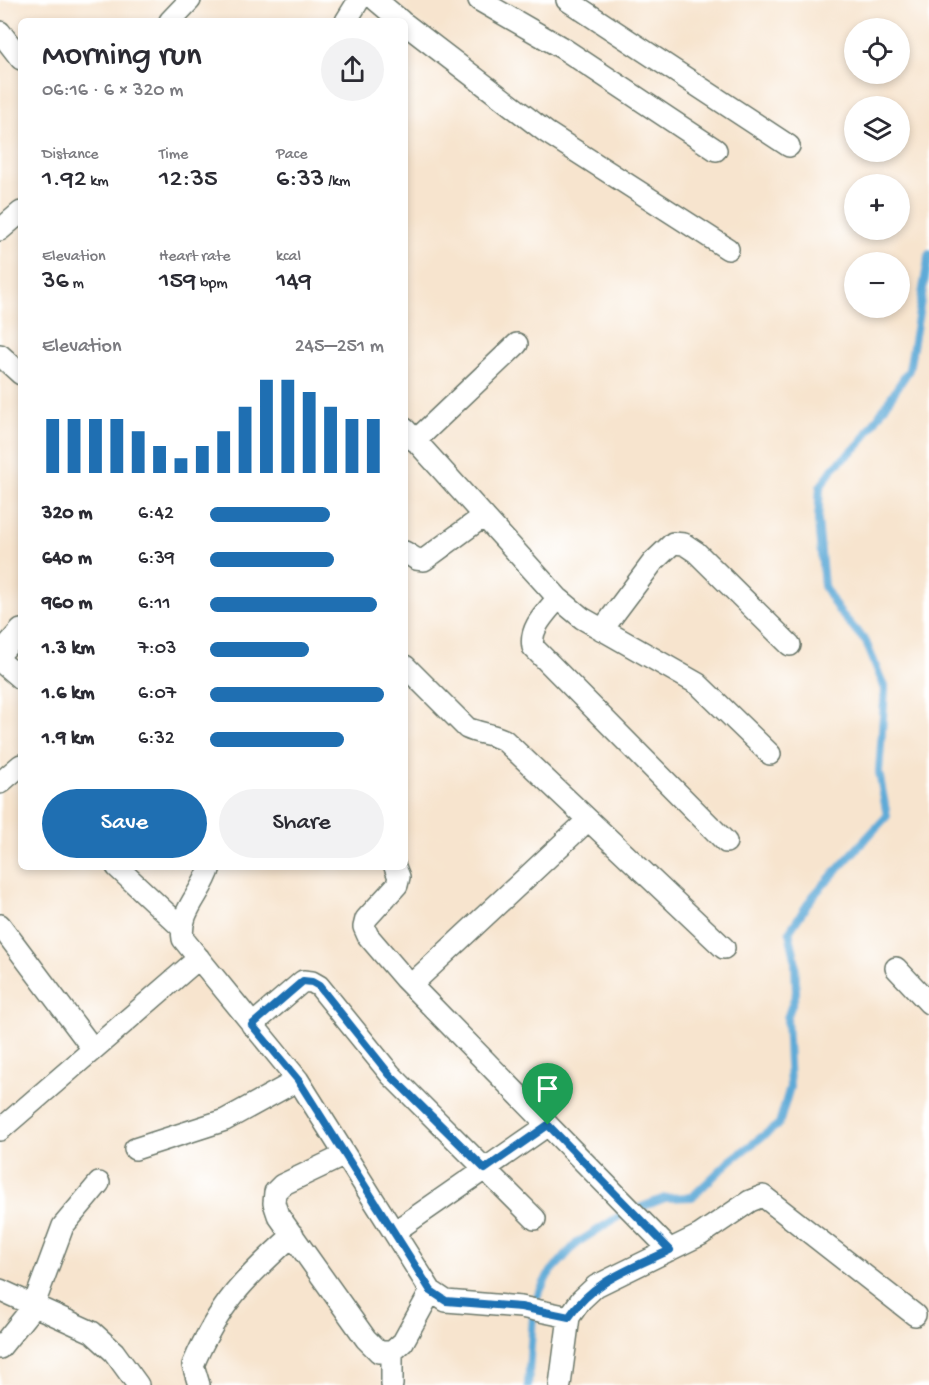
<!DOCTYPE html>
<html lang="en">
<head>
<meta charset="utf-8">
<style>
	:root { --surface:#fff; --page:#f2f2f3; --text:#2b2b33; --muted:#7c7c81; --accent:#1f6fb2 }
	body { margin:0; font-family:"Gochi Hand",sans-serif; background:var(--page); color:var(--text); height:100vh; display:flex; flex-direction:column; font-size:22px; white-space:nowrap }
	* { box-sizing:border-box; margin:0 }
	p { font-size:20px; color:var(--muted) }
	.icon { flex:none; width:33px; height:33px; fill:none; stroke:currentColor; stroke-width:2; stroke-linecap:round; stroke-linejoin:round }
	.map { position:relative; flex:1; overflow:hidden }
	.side { position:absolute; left:18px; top:18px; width:390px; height:852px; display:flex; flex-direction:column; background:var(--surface); border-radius:9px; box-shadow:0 3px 9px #0003 }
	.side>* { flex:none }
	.tools { position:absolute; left:844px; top:18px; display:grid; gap:12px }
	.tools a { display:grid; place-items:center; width:66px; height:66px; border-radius:50%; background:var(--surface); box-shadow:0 3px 9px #0003; font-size:30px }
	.pin { position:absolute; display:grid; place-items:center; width:51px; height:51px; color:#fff; margin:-62px -26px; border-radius:50% 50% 50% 0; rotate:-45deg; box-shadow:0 0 6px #0007 }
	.pin .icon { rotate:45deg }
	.round { display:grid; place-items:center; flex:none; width:63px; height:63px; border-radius:32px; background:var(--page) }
	.overview { display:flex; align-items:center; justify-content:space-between; height:102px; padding:0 24px }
	h1 { font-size:33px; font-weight:600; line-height:45px }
	.metrics { display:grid; grid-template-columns:repeat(3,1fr); gap:9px; height:102px; padding:6px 24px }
	.metrics div { display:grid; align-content:center }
	.metrics b { font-size:26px; font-weight:600 }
	.metrics small { font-size:16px; font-weight:400 }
	.metrics p { font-size:16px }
	.chart { height:168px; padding:12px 24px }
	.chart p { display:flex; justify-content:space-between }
	.chart svg { width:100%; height:108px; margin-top:6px; stroke:var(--accent); stroke-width:6 }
	.button { display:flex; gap:12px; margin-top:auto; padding:12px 24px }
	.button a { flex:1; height:69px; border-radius:36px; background:var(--accent); color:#fff; font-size:24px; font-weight:600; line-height:69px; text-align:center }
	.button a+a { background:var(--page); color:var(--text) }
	ul { padding:0 24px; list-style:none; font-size:20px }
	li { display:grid; grid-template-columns:96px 72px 1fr; align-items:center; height:45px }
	li i { height:15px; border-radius:8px; background:var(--accent) }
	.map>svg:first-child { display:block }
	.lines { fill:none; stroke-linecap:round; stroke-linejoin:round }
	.stream { stroke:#5faad7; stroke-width:8 }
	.street-casing { stroke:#6b776a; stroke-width:24 }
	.street { stroke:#fff; stroke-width:21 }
	.route-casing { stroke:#fff; stroke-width:12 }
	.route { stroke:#1f6fb2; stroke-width:8 }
</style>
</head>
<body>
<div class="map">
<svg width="929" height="1385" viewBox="0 0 929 1385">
	<rect width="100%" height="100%" fill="#fff"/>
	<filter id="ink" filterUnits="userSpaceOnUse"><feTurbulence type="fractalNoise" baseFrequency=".0167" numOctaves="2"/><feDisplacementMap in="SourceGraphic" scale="12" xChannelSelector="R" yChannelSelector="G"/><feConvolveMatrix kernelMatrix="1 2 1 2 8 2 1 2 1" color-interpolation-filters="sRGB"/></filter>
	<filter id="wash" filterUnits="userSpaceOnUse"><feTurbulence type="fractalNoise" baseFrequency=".008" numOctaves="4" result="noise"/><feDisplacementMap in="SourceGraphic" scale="24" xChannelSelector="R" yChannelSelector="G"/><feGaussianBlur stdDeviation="1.35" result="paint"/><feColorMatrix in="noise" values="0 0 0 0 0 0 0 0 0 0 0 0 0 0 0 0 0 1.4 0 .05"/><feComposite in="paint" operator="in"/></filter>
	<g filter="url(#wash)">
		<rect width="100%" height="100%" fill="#f7e4ce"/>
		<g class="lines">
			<!-- stream -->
			<path class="stream" d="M528 1385 534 1303 548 1275 577 1243 621 1215 665 1198 692 1197 731 1160 779 1124 790 1087 787 1018 796 993 795 958 789 932 813 896 887 816 879 772 885 689 866 642 838 610 824 586 818 521 820 487 834 467 860 444 909 370 929 254"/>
		</g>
	</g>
	<g filter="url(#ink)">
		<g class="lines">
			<defs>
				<path id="street" d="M376 0 401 21
					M479 0 564 49 716 150
					M567 0 789 146
					M170 21 190 0
					M346 21 359 0
					M405 24 546 132 728 249
					M0 32 21 59
					M0 230 21 212
					M0 355 21 374
					M405 429 558 598 582 618 698 684 770 754
					M415 441 517 344
					M405 552 416 559 424 560 484 516
					M558 598C546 613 529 628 533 647L726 842
					M602 630 653 562 673 543 684 544 696 552 790 645
					M0 654 21 630
					M0 661 21 679
					M405 666 467 728C480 734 490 733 504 740L724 948
					M0 783 21 765
					M117 867 181 927
					M210 867C203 893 178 911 183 939L298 1080 431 1291 446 1301 521 1307 569 1317
					M395 867 399 877 397 885 366 919 364 927 368 936 404 978 670 1250
					M0 925 93 1049
					M896 968 929 1003
					M411 985 588 820
					M252 1025 303 981 312 982 319 986 391 1075 535 1219
					M0 1130 199 958
					M135 1149 225 1120 298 1080
					M345 1155 282 1185 275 1192 274 1203 278 1215 366 1339 379 1352H392L403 1342 431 1291
					M394 1232 548 1125
					M0 1290 92 1332 114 1352 138 1385
					M0 1348 33 1307 63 1226 99 1183
					M199 1385 193 1365C219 1304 244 1279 293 1235
					M392 1385V1352
					M560 1385 569 1317 581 1300 596 1286 700 1235 750 1201 763 1196 915 1315"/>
			</defs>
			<!-- street casing -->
			<use href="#street" class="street-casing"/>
			<!-- street -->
			<use href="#street" class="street"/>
		</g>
	</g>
	<g class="lines" filter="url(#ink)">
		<defs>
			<path id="route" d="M303 981 312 982 319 986 390 1075 485 1169 548 1125 670 1250C631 1269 594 1280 569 1317L521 1307 446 1301 431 1291 298 1080 252 1025Z"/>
		</defs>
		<!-- route casing -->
		<use href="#route" class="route-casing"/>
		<!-- route -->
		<use href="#route" class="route"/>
	</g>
</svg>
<div class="tools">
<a><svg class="icon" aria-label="locate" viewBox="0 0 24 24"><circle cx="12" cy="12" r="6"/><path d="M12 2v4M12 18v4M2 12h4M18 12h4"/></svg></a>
<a><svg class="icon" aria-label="layers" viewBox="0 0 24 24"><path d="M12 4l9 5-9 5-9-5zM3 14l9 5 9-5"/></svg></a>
<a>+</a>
<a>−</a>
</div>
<div class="pin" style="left:548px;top:1125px;background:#1e9e55"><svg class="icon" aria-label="arrive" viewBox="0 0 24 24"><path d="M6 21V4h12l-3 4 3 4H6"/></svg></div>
<section class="side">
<div class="overview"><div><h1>Morning run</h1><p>06:16 · 6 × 320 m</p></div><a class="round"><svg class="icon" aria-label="share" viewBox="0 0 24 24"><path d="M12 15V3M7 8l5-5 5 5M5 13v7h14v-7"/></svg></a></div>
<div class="metrics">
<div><p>Distance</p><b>1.92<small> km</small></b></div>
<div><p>Time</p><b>12:35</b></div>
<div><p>Pace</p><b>6:33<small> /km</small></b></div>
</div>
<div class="metrics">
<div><p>Elevation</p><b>36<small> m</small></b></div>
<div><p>Heart rate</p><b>159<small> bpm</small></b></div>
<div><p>kcal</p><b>149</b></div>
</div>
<div class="chart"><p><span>Elevation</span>245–251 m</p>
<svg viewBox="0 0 160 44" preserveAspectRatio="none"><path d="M5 44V22M15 44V22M25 44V22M35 44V22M45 44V27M55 44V33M65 44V38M75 44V33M85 44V27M95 44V17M105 44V6M115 44V6M125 44V11M135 44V17M145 44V22M155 44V22"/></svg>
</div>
<ul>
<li><b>320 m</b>6:42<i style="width:69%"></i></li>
<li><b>640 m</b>6:39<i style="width:71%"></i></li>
<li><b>960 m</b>6:11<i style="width:96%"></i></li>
<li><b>1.3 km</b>7:03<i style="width:57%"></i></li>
<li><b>1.6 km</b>6:07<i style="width:100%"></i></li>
<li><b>1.9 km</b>6:32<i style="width:77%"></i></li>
</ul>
<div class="button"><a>Save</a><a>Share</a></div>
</section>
</div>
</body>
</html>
